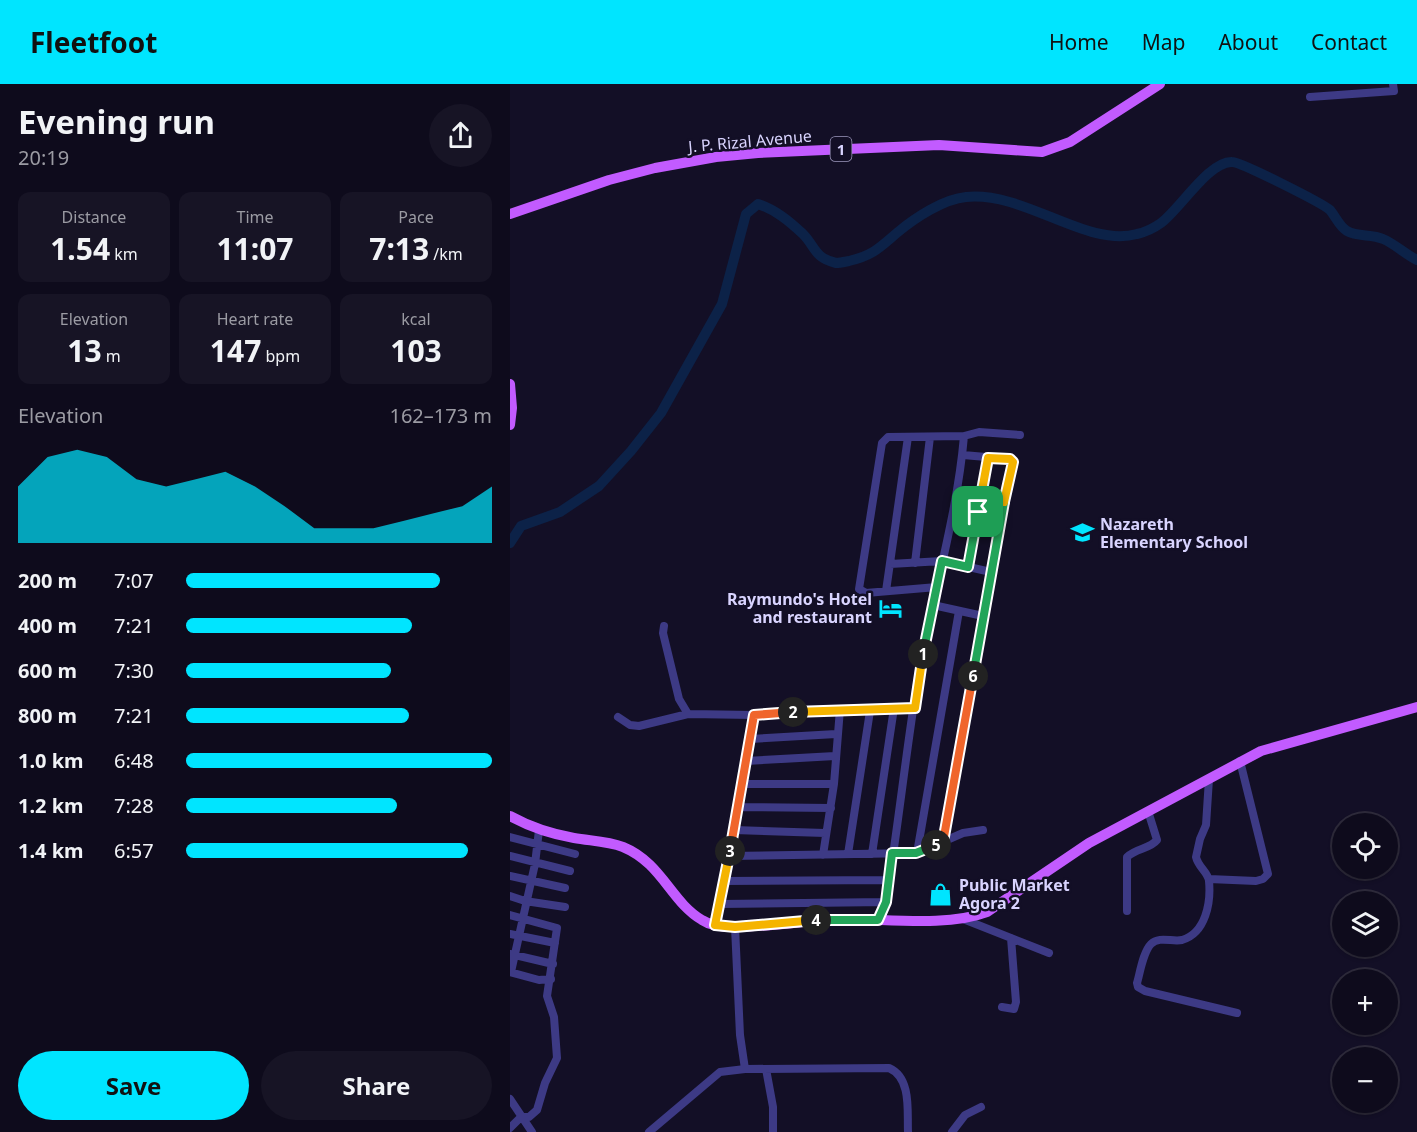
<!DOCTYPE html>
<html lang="en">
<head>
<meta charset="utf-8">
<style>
	:root { --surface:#0e0b1c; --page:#171425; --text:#f1f3f6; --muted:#9b9ba3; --line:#2e2b3b; --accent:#00e5ff }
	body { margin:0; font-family:"Noto Sans",sans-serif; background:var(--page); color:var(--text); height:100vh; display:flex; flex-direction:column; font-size:22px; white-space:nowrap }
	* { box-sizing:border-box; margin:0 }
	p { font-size:20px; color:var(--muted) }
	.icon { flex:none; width:33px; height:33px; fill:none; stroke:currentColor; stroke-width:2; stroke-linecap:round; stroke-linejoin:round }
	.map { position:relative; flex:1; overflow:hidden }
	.sheet { display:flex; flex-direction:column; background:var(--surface); width:510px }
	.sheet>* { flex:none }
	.tools { position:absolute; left:822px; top:729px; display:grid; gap:12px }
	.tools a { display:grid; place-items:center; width:66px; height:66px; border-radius:50%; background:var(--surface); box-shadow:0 2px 4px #0004,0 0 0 2px var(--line); font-size:30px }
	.pin { position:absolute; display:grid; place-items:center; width:51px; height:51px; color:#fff; margin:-26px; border-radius:12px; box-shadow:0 3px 9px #0006 }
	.km { position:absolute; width:30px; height:30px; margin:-15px; border-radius:50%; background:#222; color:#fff; font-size:16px; line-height:30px; text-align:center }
	.round { display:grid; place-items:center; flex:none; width:63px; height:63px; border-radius:32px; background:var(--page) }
	.head { display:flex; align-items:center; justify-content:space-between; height:102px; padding:0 18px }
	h1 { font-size:33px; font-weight:700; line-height:45px }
	.stats { display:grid; grid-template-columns:repeat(3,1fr); gap:9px; height:102px; padding:6px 18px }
	.stats div { display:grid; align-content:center; border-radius:12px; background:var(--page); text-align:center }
	.stats b { font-size:30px; font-weight:700 }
	.stats small { font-size:16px; font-weight:400 }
	.stats p { font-size:16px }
	.chart { height:168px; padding:12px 18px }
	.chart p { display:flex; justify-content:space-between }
	.chart svg { width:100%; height:108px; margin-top:6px; fill:var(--accent); opacity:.7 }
	.button { display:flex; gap:12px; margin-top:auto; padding:12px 18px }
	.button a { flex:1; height:69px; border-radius:36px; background:var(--accent); color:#111; font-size:24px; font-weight:700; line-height:69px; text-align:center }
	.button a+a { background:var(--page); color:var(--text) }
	ul { padding:0 18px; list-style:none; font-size:20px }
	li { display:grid; grid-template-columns:96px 72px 1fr; align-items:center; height:45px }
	li i { height:15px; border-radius:8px; background:var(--accent) }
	header { display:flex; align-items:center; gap:36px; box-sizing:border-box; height:84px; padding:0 30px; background:var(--accent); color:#111 }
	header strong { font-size:28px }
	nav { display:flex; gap:33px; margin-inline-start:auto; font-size:21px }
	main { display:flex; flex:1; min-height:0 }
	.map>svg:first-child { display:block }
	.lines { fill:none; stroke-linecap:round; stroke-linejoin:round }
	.river { stroke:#0c2248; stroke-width:10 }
	.minor { stroke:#3d3a85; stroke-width:8 }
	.major { stroke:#c25bff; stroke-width:10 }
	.split-1-casing { stroke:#fff; stroke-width:12 }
	.split-2-casing { stroke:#fff; stroke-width:12 }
	.split-3-casing { stroke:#fff; stroke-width:12 }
	.split-4-casing { stroke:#fff; stroke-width:12 }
	.split-5-casing { stroke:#fff; stroke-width:12 }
	.split-6-casing { stroke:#fff; stroke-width:12 }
	.split-7-casing { stroke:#fff; stroke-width:12 }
	.split-8-casing { stroke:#fff; stroke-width:12 }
	.split-1 { stroke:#22a559; stroke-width:8 }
	.split-2 { stroke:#f5b400; stroke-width:8 }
	.split-3 { stroke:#f0652b; stroke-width:8 }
	.split-4 { stroke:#f5b400; stroke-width:8 }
	.split-5 { stroke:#22a559; stroke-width:8 }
	.split-6 { stroke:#f0652b; stroke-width:8 }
	.split-7 { stroke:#22a559; stroke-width:8 }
	.split-8 { stroke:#f5b400; stroke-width:8 }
	.labels { text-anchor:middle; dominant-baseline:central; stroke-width:5; stroke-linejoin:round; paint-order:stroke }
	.shield { fill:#130f26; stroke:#9e99be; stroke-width:1.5 }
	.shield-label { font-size:15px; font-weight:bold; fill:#d9d4ff }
	.street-label { font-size:16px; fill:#d9d4ff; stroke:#130f26 }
	.poi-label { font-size:16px; font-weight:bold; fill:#d9d4ff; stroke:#130f26; text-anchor:start }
</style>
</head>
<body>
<header>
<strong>Fleetfoot</strong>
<nav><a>Home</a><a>Map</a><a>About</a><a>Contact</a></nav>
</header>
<main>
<section class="sheet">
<div class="head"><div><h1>Evening run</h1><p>20:19</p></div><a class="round"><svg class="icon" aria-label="share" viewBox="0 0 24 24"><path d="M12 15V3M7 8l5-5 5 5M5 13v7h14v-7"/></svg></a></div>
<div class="stats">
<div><p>Distance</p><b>1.54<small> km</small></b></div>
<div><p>Time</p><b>11:07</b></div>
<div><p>Pace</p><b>7:13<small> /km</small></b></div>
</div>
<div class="stats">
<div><p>Elevation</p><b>13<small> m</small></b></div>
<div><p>Heart rate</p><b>147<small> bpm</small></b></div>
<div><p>kcal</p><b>103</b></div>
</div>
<div class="chart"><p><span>Elevation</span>162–173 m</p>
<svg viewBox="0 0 160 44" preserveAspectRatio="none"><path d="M0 44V21L10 9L20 6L30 9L40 18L50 21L60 18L70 15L80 21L90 29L100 38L110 38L120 38L130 35L140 32L150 29L160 21V44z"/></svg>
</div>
<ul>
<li><b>200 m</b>7:07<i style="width:83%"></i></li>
<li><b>400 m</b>7:21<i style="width:74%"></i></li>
<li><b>600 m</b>7:30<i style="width:67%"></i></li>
<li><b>800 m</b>7:21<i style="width:73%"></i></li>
<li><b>1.0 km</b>6:48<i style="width:100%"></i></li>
<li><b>1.2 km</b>7:28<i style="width:69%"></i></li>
<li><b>1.4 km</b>6:57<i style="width:92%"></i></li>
</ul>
<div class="button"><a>Save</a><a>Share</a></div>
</section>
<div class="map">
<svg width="907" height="1048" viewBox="0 0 907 1048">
	<rect width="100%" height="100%" fill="#130f26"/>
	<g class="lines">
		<!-- river -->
		<path class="river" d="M0 459 11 442 50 428 89 402 121 367 151 329 212 220 236 130 248 120C266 126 279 137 293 150 305 162 304 174 326 179 330 179 334 178 339 177 364 171 370 163 388 148 406 133 434 115 456 113 515 107 576 164 627 150 636 148 644 144 651 139 670 125 699 77 722 78 731 78 812 119 820 126 826 133 829 142 837 147 847 153 862 150 873 155 885 160 895 170 907 176"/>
		<!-- minor -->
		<path class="minor" d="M800 13 884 7 883 0
			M454 352 469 348 510 351
			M453 371 499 375 503 378 481 488
			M405 479 420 353
			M380 480 432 477 481 488 473 532
			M458 483 478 374
			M376 507 398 353
			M423 521 473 532 433 758
			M154 542 153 549 169 615 178 630 244 631
			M108 633 120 641 129 642 178 630
			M240 655 326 650
			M236 677 325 672
			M699 695 696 741 690 755 686 773C688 783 698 788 699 797 701 818 696 849 672 856 662 858 649 852 641 860 633 868 630 889 627 899L628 903 635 907 727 929
			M232 700H324
			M228 723 321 724
			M224 746 315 749
			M0 753 65 770
			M407 769 449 527
			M338 770 360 627
			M362 770 384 624
			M313 771 324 700 330 625
			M0 772 60 787
			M219 772 407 769 453 749 473 746
			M0 792 55 804
			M699 795 746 797 753 795 758 790 730 677
			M214 797 380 796
			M0 812 15 817 55 823
			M210 820 376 818
			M617 827V773C626 764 640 765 647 756L638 727
			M0 831 47 844 37 912 44 933 47 974 35 999 27 1026 19 1033H11L0 1044
			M453 835 539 869
			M368 836 376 818C388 743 396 668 408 593 422 513 447 433 454 352L378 353 372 359 349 505 356 509 427 503
			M205 841 244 631C298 627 351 625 405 624
			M0 850 45 859
			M0 870 43 880
			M0 888 29 896 41 895
			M1 888 25 780 29 746
			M492 923 504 925 506 918 501 854
			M235 985 379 984C402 994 397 1028 398 1048
			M256 985 263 1023V1048
			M0 1015 22 1048
			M139 1048 210 988 235 985 230 951 225 843
			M442 1048 455 1031 471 1023"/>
		<!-- major -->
		<path class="major" d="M0 130 99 96 145 84 206 73 248 69 429 61 532 68 560 58 650 0
			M0 300 2 324 0 341
			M0 732C20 743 41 750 64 754 81 757 97 757 113 763 152 779 161 818 192 836 201 842 213 843 223 843 258 843 293 837 328 835 373 834 434 844 477 828L579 759 751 667 907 623"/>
	</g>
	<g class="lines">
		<defs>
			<path id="split-1" d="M413 570 432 477 458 483 468 428"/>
			<path id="split-2" d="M283 628 405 624 413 570"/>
			<path id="split-3" d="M220 767 244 631 283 628"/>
			<path id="split-4" d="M220 767 205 841 225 843 306 836"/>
			<path id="split-5" d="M306 836H368L376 818 382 769H406L426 761"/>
			<path id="split-6" d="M426 761 433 758 463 592"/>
			<path id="split-7" d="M463 592 494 418"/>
			<path id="split-8" d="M468 428 478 374 500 375 503 378 494 418"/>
		</defs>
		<!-- split-1 casing -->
		<use href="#split-1" class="split-1-casing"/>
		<!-- split-2 casing -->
		<use href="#split-2" class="split-2-casing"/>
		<!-- split-3 casing -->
		<use href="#split-3" class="split-3-casing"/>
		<!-- split-4 casing -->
		<use href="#split-4" class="split-4-casing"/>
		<!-- split-5 casing -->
		<use href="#split-5" class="split-5-casing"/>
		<!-- split-6 casing -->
		<use href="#split-6" class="split-6-casing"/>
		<!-- split-7 casing -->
		<use href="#split-7" class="split-7-casing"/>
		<!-- split-8 casing -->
		<use href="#split-8" class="split-8-casing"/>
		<!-- split-1 -->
		<use href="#split-1" class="split-1"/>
		<!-- split-2 -->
		<use href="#split-2" class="split-2"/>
		<!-- split-3 -->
		<use href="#split-3" class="split-3"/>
		<!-- split-4 -->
		<use href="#split-4" class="split-4"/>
		<!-- split-5 -->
		<use href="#split-5" class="split-5"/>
		<!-- split-6 -->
		<use href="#split-6" class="split-6"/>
		<!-- split-7 -->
		<use href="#split-7" class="split-7"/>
		<!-- split-8 -->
		<use href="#split-8" class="split-8"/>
	</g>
	<!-- icons -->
	<defs>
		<symbol id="school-bare" viewBox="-9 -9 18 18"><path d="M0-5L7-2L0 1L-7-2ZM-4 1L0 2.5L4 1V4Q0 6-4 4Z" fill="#00e5ff" stroke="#130f26" stroke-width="2.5" paint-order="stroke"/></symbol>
		<symbol id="hotel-bare" viewBox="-9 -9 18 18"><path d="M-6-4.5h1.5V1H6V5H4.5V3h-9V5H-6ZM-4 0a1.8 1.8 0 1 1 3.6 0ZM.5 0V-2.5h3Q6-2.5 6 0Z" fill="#00e5ff" stroke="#130f26" stroke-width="2.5" paint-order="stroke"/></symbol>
		<symbol id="shop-bare" viewBox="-9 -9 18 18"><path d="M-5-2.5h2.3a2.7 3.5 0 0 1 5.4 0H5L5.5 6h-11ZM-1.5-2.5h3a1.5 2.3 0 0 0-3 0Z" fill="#00e5ff" stroke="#130f26" stroke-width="2.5" paint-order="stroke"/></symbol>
	</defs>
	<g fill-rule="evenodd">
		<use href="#school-bare" x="556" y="432" width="33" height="33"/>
		<use href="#hotel-bare" x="364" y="508" width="33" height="33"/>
		<use href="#shop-bare" x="414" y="794" width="33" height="33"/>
	</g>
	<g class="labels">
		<!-- shield labels -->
		<rect class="shield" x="320.5" y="53" width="21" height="24" rx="4.5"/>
		<g class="shield-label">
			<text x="331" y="65">1</text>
		</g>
		<!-- street labels -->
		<g class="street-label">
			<text transform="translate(240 57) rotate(-5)">J. P. Rizal Avenue</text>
		</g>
		<!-- poi labels -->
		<g class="poi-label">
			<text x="590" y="440">Nazareth<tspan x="590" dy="18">Elementary School</tspan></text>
			<text x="362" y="515" text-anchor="end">Raymundo's Hotel<tspan x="362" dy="18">and restaurant</tspan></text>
			<text x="449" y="801">Public Market<tspan x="449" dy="18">Agora 2</tspan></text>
		</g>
	</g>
</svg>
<div class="tools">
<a><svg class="icon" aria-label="locate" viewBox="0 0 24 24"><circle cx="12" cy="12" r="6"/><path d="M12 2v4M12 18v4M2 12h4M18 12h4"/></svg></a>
<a><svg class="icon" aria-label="layers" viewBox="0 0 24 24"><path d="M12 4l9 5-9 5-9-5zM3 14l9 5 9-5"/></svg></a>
<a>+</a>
<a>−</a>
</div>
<div class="pin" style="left:468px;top:428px;background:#1e9e55"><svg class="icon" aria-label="arrive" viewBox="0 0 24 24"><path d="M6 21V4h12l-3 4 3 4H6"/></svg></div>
<b class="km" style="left:413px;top:570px">1</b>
<b class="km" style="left:283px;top:628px">2</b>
<b class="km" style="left:220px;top:767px">3</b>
<b class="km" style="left:306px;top:836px">4</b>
<b class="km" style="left:426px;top:761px">5</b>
<b class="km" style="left:463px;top:592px">6</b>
</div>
</main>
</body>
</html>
